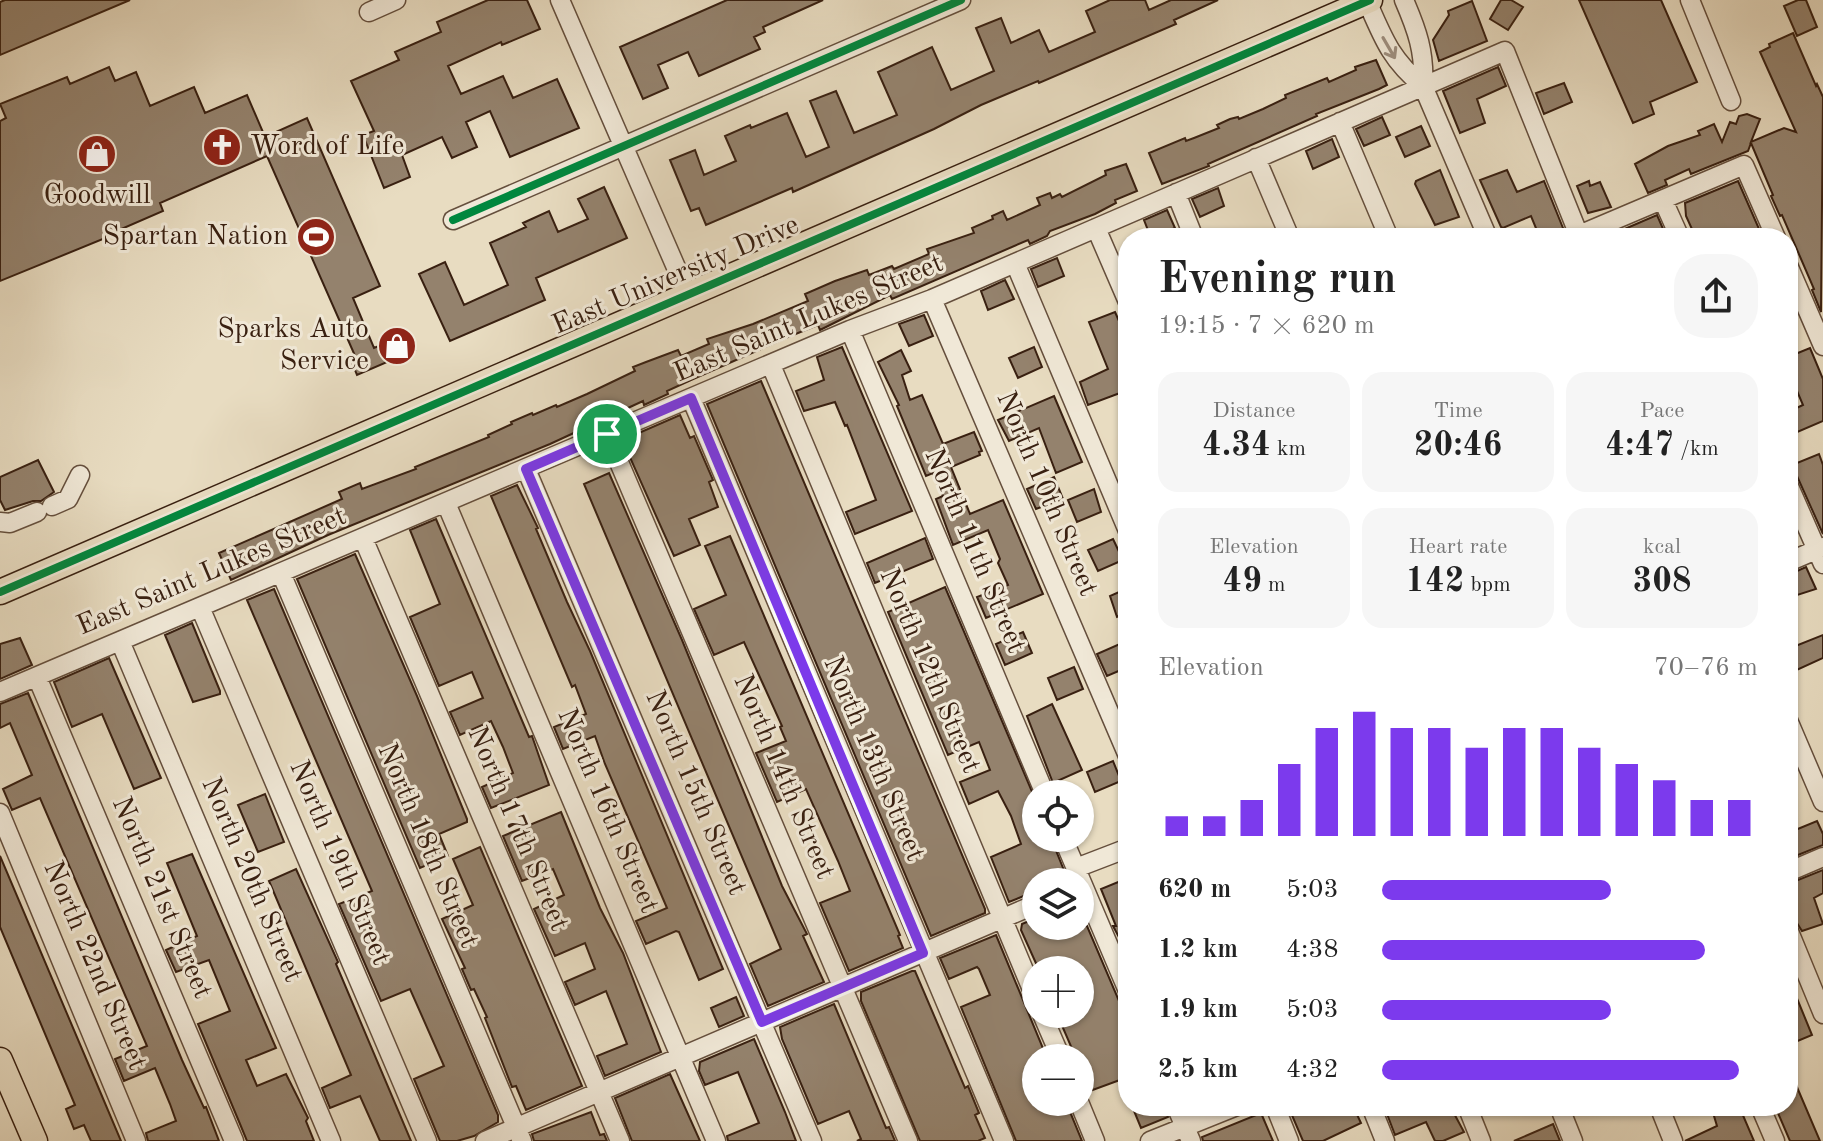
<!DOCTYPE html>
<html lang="en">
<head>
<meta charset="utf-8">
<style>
	:root { --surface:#fff; --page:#f6f6f6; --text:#222; --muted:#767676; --accent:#7c3aed }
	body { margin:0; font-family:"Old Standard TT",serif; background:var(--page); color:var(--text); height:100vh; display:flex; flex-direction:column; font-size:30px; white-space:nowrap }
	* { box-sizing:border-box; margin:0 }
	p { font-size:26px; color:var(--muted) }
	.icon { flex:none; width:44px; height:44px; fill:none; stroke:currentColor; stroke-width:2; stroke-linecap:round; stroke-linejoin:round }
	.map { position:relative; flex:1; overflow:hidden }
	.drawer { position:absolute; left:1118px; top:228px; width:680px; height:888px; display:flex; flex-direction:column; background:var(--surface); border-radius:32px; box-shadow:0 2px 6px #0004 }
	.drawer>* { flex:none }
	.tools { position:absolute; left:1022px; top:780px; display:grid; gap:16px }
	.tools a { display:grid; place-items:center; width:72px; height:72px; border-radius:50%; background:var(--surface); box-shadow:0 2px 6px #0004; font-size:40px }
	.pin { position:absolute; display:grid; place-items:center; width:68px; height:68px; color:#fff; margin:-34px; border:4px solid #fff; border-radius:50%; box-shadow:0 2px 8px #0007 }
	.round { display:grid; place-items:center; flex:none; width:84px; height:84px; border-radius:32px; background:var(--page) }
	.head { display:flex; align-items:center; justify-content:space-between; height:136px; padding:0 40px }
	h1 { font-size:44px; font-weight:700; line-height:60px }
	.figures { display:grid; grid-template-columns:repeat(3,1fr); gap:12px; height:136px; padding:8px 40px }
	.figures div { display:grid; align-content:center; border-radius:20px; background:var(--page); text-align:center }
	.figures b { font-size:34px; font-weight:700 }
	.figures small { font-size:22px; font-weight:400 }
	.figures p { font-size:22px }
	.chart { height:224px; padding:16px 40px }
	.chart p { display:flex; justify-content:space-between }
	.chart svg { width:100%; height:144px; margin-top:8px; stroke:var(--accent); stroke-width:6 }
	ul { padding:0 40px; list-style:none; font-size:26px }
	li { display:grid; grid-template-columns:128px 96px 1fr; align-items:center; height:60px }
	li i { height:20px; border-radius:10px; background:var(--accent) }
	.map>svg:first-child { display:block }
	.building { fill:#94826d; stroke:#392011; stroke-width:2 }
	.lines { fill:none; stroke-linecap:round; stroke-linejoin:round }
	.minor-casing { stroke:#654f3d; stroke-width:21 }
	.major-casing { stroke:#392011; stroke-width:27 }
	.minor { stroke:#f0e8d7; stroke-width:18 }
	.major { stroke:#e8dcc1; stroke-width:24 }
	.cycleway-casing { stroke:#f0e8d7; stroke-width:13 }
	.cycleway { stroke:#00873e; stroke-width:8 }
	.oneway { stroke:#9e8e7e }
	.route-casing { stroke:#fff; stroke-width:16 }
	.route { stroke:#7c3aed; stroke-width:10 }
	.labels { text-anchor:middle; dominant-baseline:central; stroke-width:6; stroke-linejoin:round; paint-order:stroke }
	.poi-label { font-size:28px; fill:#392011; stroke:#f0e8d7; text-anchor:end }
	.street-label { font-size:28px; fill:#392011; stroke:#f0e8d7 }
</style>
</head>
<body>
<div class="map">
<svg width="1823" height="1141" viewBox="0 0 1823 1141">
	<rect width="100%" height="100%" fill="#e8dcc1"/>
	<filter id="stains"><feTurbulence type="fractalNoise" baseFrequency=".0025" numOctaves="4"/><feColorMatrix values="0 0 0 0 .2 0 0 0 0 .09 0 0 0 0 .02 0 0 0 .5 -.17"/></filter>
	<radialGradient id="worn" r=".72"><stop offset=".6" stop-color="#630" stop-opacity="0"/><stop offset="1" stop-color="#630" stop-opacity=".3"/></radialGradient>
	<!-- building -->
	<path class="building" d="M5 0H130L0 55V2Z
		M488 0H527L540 29 502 45 501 42 448 66 461 94 503 76 513 98 557 79 579 128 510 157 490 111 466 122 477 147 452 158 442 137 402 155 410 177 384 188 363 135 374 131 351 81 399 60 395 52 441 32 437 22Z
		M727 0H823L763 27 765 32 754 37 760 49 699 76 688 52 658 65 668 88 643 99 620 47Z
		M1110 0H1145L1149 10 1171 0H1218L1174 20 1176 24 1039 83 1038 81 981 105 934 129 793 192 792 188 706 225 699 208 691 211 670 160 695 150 704 175 736 161 725 136 750 125 751 128 787 113 806 157 829 147 810 101 836 91 854 133 897 115 878 72 932 47 951 90 994 71 976 28 1001 18 1011 43 1039 30 1049 52 1095 32 1086 11Z
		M1501 0H1511L1523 7 1508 30 1490 19Z
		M1579 0H1661L1697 82 1650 102 1654 114 1633 123Z
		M1798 0H1806L1817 27 1797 36 1784 6Z
		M1472 1 1487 41 1439 61 1433 40 1449 15 1448 11Z
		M1793 33 1816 86 1817 84 1823 97 1821 312 1812 290 1814 289 1782 215 1780 216 1771 196 1773 195 1751 143 1748 151 1691 174 1689 169 1665 180 1667 185 1648 193 1635 164 1668 146 1700 135 1698 131 1714 124 1722 142 1730 122 1736 124 1739 116 1747 114 1760 119 1751 142 1784 128 1796 132 1760 52 1770 47 1769 44Z
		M1376 60 1387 85 1379 89 1316 114 1317 116 1208 164 1209 166 1162 184 1149 153 1185 138 1186 141 1194 138 1219 128 1217 125 1230 119 1238 117 1239 119 1263 109 1286 98 1285 95 1327 78 1329 82 1356 70 1355 67Z
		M109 67 115 81 136 72 150 106 194 87 205 113 247 95 265 137 307 118 380 286 353 298 374 348 408 334 415 350 357 375 351 360 356 358 267 156 160 203 163 211 119 230 120 232 0 281V121L6 118 0 104 67 77 70 84Z
		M1498 67 1506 86 1477 99 1485 123 1460 133 1443 91Z
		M1564 83 1572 102 1544 114 1536 93Z
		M1382 117 1390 135 1364 146 1356 129Z
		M1421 126 1430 146 1405 157 1396 137Z
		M1332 139 1339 157 1313 169 1306 151Z
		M1126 164 1137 191 1115 200 1116 203 1095 214 1050 231 1047 236 1030 244 1028 240 892 299 890 295 820 330 818 325 788 337 691 380 667 391 668 394 644 405 643 401 550 444 328 535 231 580 219 553 342 499 339 492 360 483 362 489 416 469 415 467 489 437 488 435 512 424 511 422 532 413 533 415 556 405 557 407 587 394 635 371 633 367 646 362 678 350 681 356 709 344 707 339 753 324 808 301 805 294 835 281 867 270 869 275 892 266 894 269 929 254 927 249 974 233 972 228 993 219 992 216 1003 211 1007 220 1040 205 1037 198 1050 193 1052 198 1060 194 1062 197 1106 175 1105 171Z
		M1440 170 1459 217 1435 225 1415 184 1416 181Z
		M1507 170 1517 192 1544 181 1567 238H1540L1531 216 1503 228 1501 227 1480 180Z
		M1589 181 1590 186 1600 182 1611 207 1588 213 1577 186Z
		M1738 181 1763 238H1696L1686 216 1685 203Z
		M604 187 627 238 536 278 545 300 450 341 419 274 445 262 464 305 508 285 490 243 526 227 523 223 549 211 558 232 588 219 578 199Z
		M1218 188 1224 206 1200 217 1192 199Z
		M1167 210 1175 228 1151 238 1144 220Z
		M1657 215 1667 238H1606V237Z
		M1057 258 1064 276 1038 287 1031 269Z
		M1005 280 1014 299 988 310 981 291Z
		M1115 312 1128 341V390L1088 405 1080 382 1108 369 1089 322Z
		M924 315 933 336 909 346 899 324Z
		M842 347 912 511 855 534 846 512 876 500 847 425 845 426 835 402 804 411 796 391 824 380 817 357Z
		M1034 347 1042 367 1018 378 1009 358Z
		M1810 348 1823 379V421L1788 436V412L1803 405 1788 370V357Z
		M901 350 911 371 902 375 910 400 922 395 943 444 974 432 982 451 979 452 980 455 951 467 970 514 1003 500 1043 594 986 618 977 597 1008 585 998 563 1000 559 988 530 953 545 936 499 943 496 933 473 926 476 897 406 899 405 878 362Z
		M761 381 985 909V913L931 936 707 404Z
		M1054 396 1082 462 1056 473 1039 428 1009 441 998 420Z
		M680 415 690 438 694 436 713 480 709 482 718 507 689 519 700 545 674 556 624 444 625 439Z
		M1819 454 1823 465V534L1792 465Z
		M38 460 54 492 41 501H33L5 510 0 500V477Z
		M609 473 682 640 782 886 807 934 803 936 824 982 768 1006 750 964 781 949 584 484Z
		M1054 477 1063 499 1036 509 1027 489Z
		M517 485 538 528 536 529 567 602 590 651 723 969 699 980 679 932 676 931 646 944 636 921 667 908 605 764 595 736 563 749 554 727 586 714 575 685 572 687 491 496Z
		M1094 489 1101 512 1077 522 1068 500Z
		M436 519 512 697 529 737 532 736 549 785 491 808 482 787 513 773 503 747 491 721 460 735 450 712 483 698 472 672 439 686 410 617 440 604 410 530Z
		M730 536 900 935 898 936 903 948 849 971 820 903 850 891 838 861 806 789 777 802 756 753 786 741 780 727 782 726 744 642 714 655 694 609 726 595 705 546Z
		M925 538 933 559 875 583 867 563Z
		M1113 539 1123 560 1098 571 1088 550Z
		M355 554 417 696 467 819V822L439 834 448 856 420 868 297 579Z
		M1806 567 1816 589 1788 598V575Z
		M945 587 1036 801V838H1051L1067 878 1056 882H1036V891L1009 902 991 857 1021 844 1011 816 998 791 969 804 960 782 990 770 979 742 948 755 888 612Z
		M1128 588V612L1117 617 1110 596Z
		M274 589 498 1115V1122L474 1136 457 1141H440L414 1079 444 1066 410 989 381 1001 339 904 372 891 247 600Z
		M192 623 220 691V694L193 702 165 635Z
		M1023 632 1032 653 1005 665 996 644Z
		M1823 635V658L1788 674V649Z
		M20 638 32 665 0 679V644Z
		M1122 643 1128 655V667L1107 676 1097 654Z
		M109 658 161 778 134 789 102 714 72 727 54 682Z
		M1074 667 1083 689 1057 700 1048 678Z
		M28 693 182 1060 204 1108 206 1107 219 1141H148L146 1133 176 1121 170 1104 155 1068 124 1081 115 1059 147 1046 40 798 12 810 3 789 32 775 10 723 0 728V704Z
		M1052 704 1082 770 1053 783 1027 716Z
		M1113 761 1121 781 1095 792 1087 772Z
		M265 794 284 842 258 852 238 805Z
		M561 812 600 908 623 953 661 1052 605 1076 597 1056 627 1044 606 991 575 1005 565 982 595 969 585 943 555 956 534 909 564 895 553 869 522 881 503 836Z
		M1817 821 1823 834V845L1788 859V833Z
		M480 847 582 1086 526 1110 516 1086 512 1087 485 1018 487 1017 474 989 471 990 462 969 465 968 442 919 473 905 453 859Z
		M192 854 276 1048 246 1060 257 1086 286 1074 308 1118 306 1121 314 1141H247L240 1124 198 1024 230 1011 209 960 176 972 166 950 197 936 167 863Z
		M0 856 96 1082 121 1141H91L84 1125 74 1129 66 1109 75 1105 0 927Z
		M296 869 338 962 336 964 411 1141H380L360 1096 330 1108 322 1088 351 1075 269 881Z
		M1823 870V893L1814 898 1823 924 1802 931 1790 912 1788 884Z
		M1128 878V954L1113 926H1116L1101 889Z
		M1036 918V926H1087L1128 1022V1077L1090 1091 1080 1068V1058H1076L1057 1014H1080V970H1039L1021 930 1022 924Z
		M996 935 1047 1058H1036V1102H1066L1082 1141H1016L961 1007 990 995 979 969 977 967 949 979 940 958Z
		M912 971H915L965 1088 968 1086 979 1113 975 1115 985 1138 978 1141H920L861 1001V992Z
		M1789 979 1812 1035 1788 1045V980Z
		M736 997 744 1016 719 1027 711 1008Z
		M834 1004 886 1128 889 1127 895 1141H857L861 1139 849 1111 818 1124 782 1039 780 1027Z
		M754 1039 785 1112 796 1141H728L727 1136 759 1123 738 1072 705 1085 699 1071 700 1062Z
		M1788 1066 1820 1141H1790L1775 1106H1788Z
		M670 1074 700 1141H632L615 1098Z
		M1132 1106H1164L1168 1117 1141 1128Z
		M1288 1106H1353L1361 1123 1323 1141H1303Z
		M1384 1106H1450L1464 1132 1443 1141H1435L1426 1122 1395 1135Z
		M1711 1106H1739L1754 1141H1685L1717 1126Z
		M591 1112 600 1135 604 1134 607 1141H534L532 1134Z
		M1261 1113 1273 1141H1203L1202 1137Z
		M1553 1124 1560 1141H1514Z"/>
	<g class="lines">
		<defs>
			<path id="minor" d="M560 0 688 295
				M1404 0C1417 30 1425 52 1423 86L1488 238
				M1690 0 1731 101
				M1367 1C1383 38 1391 60 1423 86
				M369 12 396 0
				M1340 122 1389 238
				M1256 158 1290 238
				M1176 193 1194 238
				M1663 200 1680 238
				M453 220 961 0
				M1096 228 1128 302
				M1579 235 1744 165 1776 238
				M1015 263 1128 531
				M1788 265 1823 346
				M932 299 1128 756
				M850 330 1045 794
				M771 365 1036 999
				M691 398 1004 1141
				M607 434 908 1141
				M526 469 812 1141
				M1788 484 1823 564
				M446 503 716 1141
				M52 506 68 499 80 475
				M0 522 10 523 37 512
				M363 538 620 1141
				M1788 562 1823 547
				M281 573 522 1141
				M200 607 427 1141
				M120 641 331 1141
				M37 677 234 1141
				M0 692 850 330 932 299 1505 51 1580 238
				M1788 720 1823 802
				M0 813 136 1141
				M1063 838 1128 991
				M1076 868 1128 848
				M1788 872 1823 857
				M1788 929 1823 1014
				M1042 1014 1061 1058
				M1079 1102 1095 1141
				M1176 1106 1191 1141
				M1275 1106 1289 1141
				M1371 1106 1385 1141
				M1467 1106 1481 1141
				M1559 1106 1573 1141
				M1659 1106 1673 1141
				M1760 1106 1775 1141
				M485 1141 1036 904
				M1150 1141 1237 1106"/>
			<path id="major" d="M0 592 1370 0
				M0 1060 35 1141"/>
		</defs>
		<!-- minor casing -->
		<use href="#minor" class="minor-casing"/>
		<!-- major casing -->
		<use href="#major" class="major-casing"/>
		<!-- minor -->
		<use href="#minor" class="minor"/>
		<!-- major -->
		<use href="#major" class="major"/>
		<defs>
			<path id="cycleway" d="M453 220 961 0
				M0 592 1370 0"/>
		</defs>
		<!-- cycleway casing -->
		<use href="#cycleway" class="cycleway-casing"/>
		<!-- cycleway -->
		<use href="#cycleway" class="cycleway"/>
	</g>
	<!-- one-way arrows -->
	<defs><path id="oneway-shaft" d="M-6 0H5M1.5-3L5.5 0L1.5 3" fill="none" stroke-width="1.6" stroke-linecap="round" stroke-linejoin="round" transform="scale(2)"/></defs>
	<use class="oneway" href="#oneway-shaft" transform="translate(1389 48) rotate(60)"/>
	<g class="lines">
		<defs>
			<path id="route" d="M691 398 923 953 762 1022 526 469Z"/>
		</defs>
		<!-- route casing -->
		<use href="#route" class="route-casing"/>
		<!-- route -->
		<use href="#route" class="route"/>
	</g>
	<!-- icons -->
	<defs>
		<symbol id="church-disc" viewBox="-11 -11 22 22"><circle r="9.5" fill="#8f2418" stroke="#f0e8d7"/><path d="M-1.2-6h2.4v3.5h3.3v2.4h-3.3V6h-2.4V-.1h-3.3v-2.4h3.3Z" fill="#fff"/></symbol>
		<symbol id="shop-disc" viewBox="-11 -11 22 22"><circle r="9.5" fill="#8f2418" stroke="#f0e8d7"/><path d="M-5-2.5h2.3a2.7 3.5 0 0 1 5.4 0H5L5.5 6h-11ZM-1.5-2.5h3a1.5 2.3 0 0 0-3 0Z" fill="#fff"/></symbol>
		<symbol id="stadium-disc" viewBox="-11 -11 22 22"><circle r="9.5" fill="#8f2418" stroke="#f0e8d7"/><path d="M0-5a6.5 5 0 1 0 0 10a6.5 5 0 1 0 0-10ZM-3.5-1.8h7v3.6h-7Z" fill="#fff"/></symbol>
	</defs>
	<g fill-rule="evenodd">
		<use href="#church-disc" x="200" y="125" width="44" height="44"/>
		<use href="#shop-disc" x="75" y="132" width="44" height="44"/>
		<use href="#stadium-disc" x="294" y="215" width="44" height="44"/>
		<use href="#shop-disc" x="375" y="324" width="44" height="44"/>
	</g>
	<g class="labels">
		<!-- poi labels -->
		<g class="poi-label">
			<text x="250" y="147" text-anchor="start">Word of Life</text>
			<text x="97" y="196" text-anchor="middle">Goodwill</text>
			<text x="288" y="237">Spartan Nation</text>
			<text x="369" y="330">Sparks Auto<tspan x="369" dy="32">Service</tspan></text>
		</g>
		<!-- street labels -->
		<g class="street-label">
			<text transform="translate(676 276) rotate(-23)">East University Drive</text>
			<text transform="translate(809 319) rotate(-23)">East Saint Lukes Street</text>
			<text transform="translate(1046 494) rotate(67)">North 10th Street</text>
			<text transform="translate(974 551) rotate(67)">North 11th Street</text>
			<text transform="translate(212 572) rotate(-23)">East Saint Lukes Street</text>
			<text transform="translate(929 671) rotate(67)">North 12th Street</text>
			<text transform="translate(873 759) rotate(67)">North 13th Street</text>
			<text transform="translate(783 777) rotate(67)">North 14th Street</text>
			<text transform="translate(695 793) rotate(67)">North 15th Street</text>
			<text transform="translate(607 811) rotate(67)">North 16th Street</text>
			<text transform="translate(517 829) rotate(67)">North 17th Street</text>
			<text transform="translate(427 846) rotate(67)">North 18th Street</text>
			<text transform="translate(339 863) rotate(67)">North 19th Street</text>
			<text transform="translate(251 880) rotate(67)">North 20th Street</text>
			<text transform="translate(161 898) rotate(67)">North 21st Street</text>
			<text transform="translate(94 966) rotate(67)">North 22nd Street</text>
		</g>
	</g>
	<rect width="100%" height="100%" filter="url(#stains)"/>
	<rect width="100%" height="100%" fill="url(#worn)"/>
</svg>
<div class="tools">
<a><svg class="icon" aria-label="locate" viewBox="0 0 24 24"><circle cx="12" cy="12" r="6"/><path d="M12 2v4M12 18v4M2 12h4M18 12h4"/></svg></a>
<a><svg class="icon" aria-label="layers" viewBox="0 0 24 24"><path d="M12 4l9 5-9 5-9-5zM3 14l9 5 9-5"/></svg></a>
<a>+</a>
<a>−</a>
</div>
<div class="pin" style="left:607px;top:434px;background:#1e9e55"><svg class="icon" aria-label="arrive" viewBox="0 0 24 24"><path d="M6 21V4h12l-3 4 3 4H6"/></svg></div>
<section class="drawer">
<div class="head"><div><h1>Evening run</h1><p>19:15 · 7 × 620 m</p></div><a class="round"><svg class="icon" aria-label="share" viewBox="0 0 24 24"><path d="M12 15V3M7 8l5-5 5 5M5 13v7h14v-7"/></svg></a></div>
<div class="figures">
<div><p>Distance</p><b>4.34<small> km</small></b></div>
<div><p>Time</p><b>20:46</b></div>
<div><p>Pace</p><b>4:47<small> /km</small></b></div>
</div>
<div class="figures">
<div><p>Elevation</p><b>49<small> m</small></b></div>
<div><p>Heart rate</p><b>142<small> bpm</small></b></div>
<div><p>kcal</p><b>308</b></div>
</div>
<div class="chart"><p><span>Elevation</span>70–76 m</p>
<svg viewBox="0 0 160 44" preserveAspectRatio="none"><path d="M5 44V38M15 44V38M25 44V33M35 44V22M45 44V11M55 44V6M65 44V11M75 44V11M85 44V17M95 44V11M105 44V11M115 44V17M125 44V22M135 44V27M145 44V33M155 44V33"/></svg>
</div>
<ul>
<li><b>620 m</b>5:03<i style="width:61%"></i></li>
<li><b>1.2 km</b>4:38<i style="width:86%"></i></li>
<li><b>1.9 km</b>5:03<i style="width:61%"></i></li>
<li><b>2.5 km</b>4:32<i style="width:95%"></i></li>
</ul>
</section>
</div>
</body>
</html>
